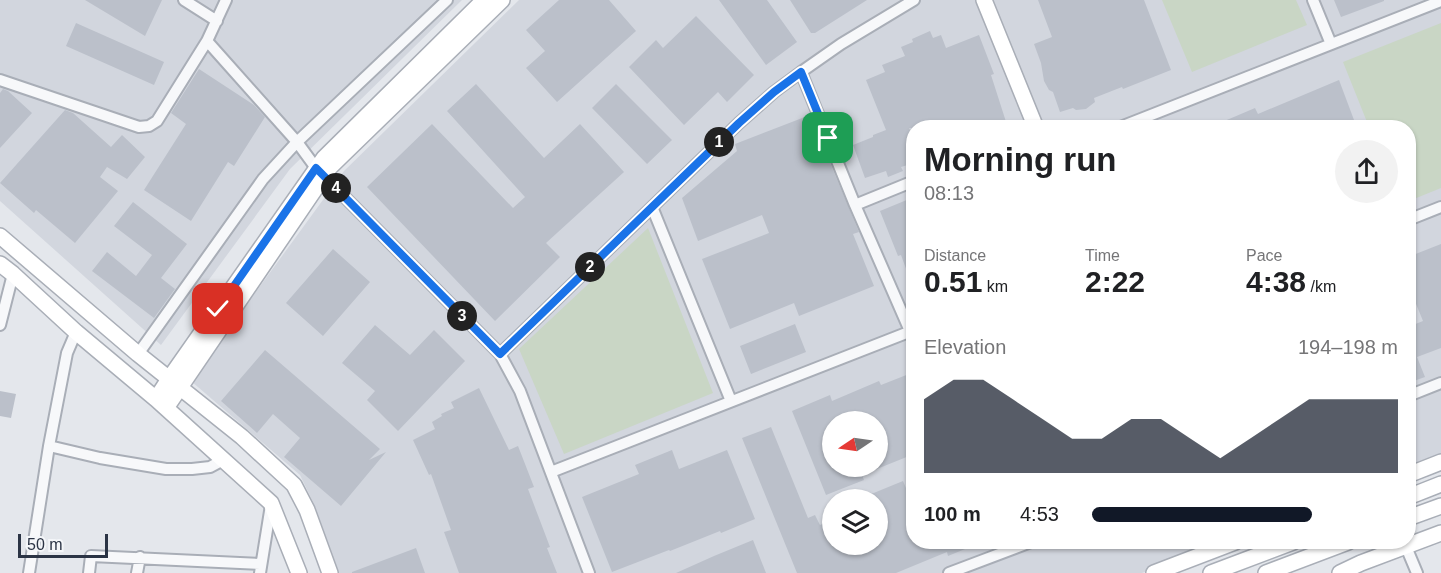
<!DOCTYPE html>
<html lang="en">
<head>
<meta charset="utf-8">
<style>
	:root { --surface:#fff; --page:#f2f2f2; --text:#202124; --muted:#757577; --accent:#111827 }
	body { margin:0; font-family:Helvetica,sans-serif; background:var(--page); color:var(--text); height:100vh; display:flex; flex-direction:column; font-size:22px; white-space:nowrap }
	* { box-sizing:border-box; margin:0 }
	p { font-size:20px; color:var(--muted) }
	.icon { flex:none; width:33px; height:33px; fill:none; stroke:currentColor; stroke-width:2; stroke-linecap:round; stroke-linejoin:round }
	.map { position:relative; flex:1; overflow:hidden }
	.drawer { position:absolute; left:906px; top:120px; width:510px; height:429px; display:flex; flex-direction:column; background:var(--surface); border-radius:24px; box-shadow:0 2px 4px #0004 }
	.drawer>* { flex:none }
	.needle { width:39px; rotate:257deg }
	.fabs { position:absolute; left:822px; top:411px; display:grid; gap:12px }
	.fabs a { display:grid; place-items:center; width:66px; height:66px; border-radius:50%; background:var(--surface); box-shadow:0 2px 4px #0004; font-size:30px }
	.scale { position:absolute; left:18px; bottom:15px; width:90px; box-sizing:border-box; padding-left:6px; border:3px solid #2b3445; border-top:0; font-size:16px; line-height:21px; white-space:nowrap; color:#2b3445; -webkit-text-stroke:4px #f4f6f9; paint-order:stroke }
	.pin { position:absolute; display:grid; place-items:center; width:51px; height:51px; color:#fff; margin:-26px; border-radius:12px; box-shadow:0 3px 9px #0006 }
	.km { position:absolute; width:30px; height:30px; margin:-15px; border-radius:50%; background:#222; color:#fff; font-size:16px; line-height:30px; text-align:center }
	.round { display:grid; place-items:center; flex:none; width:63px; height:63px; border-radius:32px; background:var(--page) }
	.summary { display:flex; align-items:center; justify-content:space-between; height:102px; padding:0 18px }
	h1 { font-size:33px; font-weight:700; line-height:45px }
	.metrics { display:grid; grid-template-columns:repeat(3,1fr); gap:9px; height:102px; padding:6px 18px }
	.metrics div { display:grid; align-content:center }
	.metrics b { font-size:30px; font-weight:700 }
	.metrics small { font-size:16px; font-weight:400 }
	.metrics p { font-size:16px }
	.chart { height:168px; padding:12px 18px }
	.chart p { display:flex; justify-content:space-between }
	.chart svg { width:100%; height:108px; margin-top:6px; fill:var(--accent); opacity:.7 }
	ul { padding:0 18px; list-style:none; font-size:20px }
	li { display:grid; grid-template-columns:96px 72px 1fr; align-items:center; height:45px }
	li i { height:15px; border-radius:8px; background:var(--accent) }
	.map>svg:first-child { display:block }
	.built { fill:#d2d6de; fill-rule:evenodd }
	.green { fill:#c9d6c5 }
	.building { fill:#bbc0ca; fill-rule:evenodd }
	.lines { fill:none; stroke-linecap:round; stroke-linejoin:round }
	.street-casing { stroke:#a9aeb7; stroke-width:14 }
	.secondary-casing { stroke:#a9aeb7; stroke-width:18 }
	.street { stroke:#f7f8fa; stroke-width:10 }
	.secondary { stroke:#fff; stroke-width:15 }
	.route-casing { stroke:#fff; stroke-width:12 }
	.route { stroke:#1a73e8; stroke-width:8 }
</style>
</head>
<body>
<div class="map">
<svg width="1441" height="573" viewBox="0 0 1441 573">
	<rect width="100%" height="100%" fill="#e4e7ec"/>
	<!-- built -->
	<path class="built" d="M0 0H462L290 169 161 345 0 201Z
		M519 0H1441V454L1409 467 1408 128H914V542H1221L1142 573H339L314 504 300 475 191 381 344 171ZM832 422H878V466H832ZM832 500H878V544H832Z"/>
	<!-- green -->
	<path class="green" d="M1162 0H1296L1307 25 1192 72Z
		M1441 23V188L1409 201 1408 128 1369 127 1343 62Z
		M648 228 713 393 564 454 519 349Z"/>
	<!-- building -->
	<path class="building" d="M85 0H162L145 36Z
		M559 0H609L636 31 557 102 526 68 545 51 526 30Z
		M719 0H767L797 42 766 65Z
		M790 0H867L815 33H811Z
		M1038 0H1144L1171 70 1123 89 1122 87 1094 98 1095 102 1086 109 1076 110 1073 108 1060 112 1053 92 1049 90 1044 81 1041 63 1034 44 1052 37Z
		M1334 0H1384V1L1341 17Z
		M696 16 754 75 727 102 718 92 684 125 629 67 656 40 663 48Z
		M76 23 164 62 154 85 66 46Z
		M930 31 933 38 941 35 946 48 979 35 994 74 991 75 1008 128H909L914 139V163L901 167 903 171 888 177 886 171 865 178 853 145 873 137V135L886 130 866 80 885 72 882 65 905 56 901 47 913 42 912 39Z
		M199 69 254 105 265 117 234 166 228 162 191 221 144 190 186 124 171 113Z
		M1339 80 1357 128H1208L1255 108 1258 114Z
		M476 84 544 158 580 124 624 172 546 243 560 257 495 321 367 187 432 124 513 208 525 197 447 111Z
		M616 84 672 140 647 164 592 108Z
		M3 89 8 91 32 113 0 148V93Z
		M65 110 73 113 111 147 122 135 145 157 127 179 107 167 100 177 118 191 75 243 36 210 34 213 0 183Z
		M810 115 859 232 853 234 874 286 799 316 794 303 730 329 702 259 769 233 762 215 698 241 682 198 737 151 735 144Z
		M914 197V285H912L901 255 898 256 880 211Z
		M133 202 187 244 161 278 175 289 154 318 92 271 107 252 136 276 152 255 114 226Z
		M1441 244V348L1417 357 1425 377 1408 383V327L1423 321 1408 284V257Z
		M333 249 370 282 323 336 286 303Z
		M795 324 806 352 751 374 740 346Z
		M375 325 410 355 434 330 465 361 398 431 367 400 375 391 342 363Z
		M265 350 380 449 369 460 386 452 341 506 284 457 300 438 273 414 257 433 221 401Z
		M914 372V454L862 475 864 480 826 495 792 411 830 395 832 401 879 381 881 385ZM832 422H878V466H832Z
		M479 388 509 450 518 446 534 487 528 489 550 547 547 548 557 573H459L444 532 451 530 431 474 429 475 413 440 435 429 432 422 442 416 441 414 454 408 451 402Z
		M0 391 16 394 11 418 0 416Z
		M771 427 808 518 815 515 820 525 832 520V544H878V500L859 499 903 481 914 507V542H982L948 556 947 552 896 573H797L742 438Z
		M672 450 679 469 727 450 755 519 721 533 720 531 670 551 669 550 612 572 582 497 639 474 635 465Z
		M753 540 766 573H676L714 556Z
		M416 548 425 573H352V572Z"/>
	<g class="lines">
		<defs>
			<path id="street" d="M184 0 217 21
				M226 0 207 41 297 142 316 168 500 354 520 391 589 573
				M1313 0 1331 44
				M801 72 855 205 910 331
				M0 80 139 127 149 126 157 121 207 41
				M1118 128 1441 1
				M855 205 914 181
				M652 207 731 401
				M1408 220 1441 207
				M0 325 13 274
				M138 354 263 179 297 142 447 0
				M500 354 739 123 774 92 801 72 841 44 914 0
				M1408 396 1441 383
				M49 446 100 458 166 469H192L210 467 223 460
				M551 472 914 330
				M1404 542 1417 573
				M29 573 49 446 67 353 76 332
				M89 573 91 556 260 564
				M137 573 140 557
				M260 573 271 505
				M949 573 1031 542"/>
			<path id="secondary" d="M984 0 1036 128
				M0 236 138 354 242 437 294 485 307 510 330 573
				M0 264 13 274 76 332 156 399 271 503 299 573
				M156 399 169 379 324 158 484 0
				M166 408 330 167 502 0
				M1408 475 1441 462
				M1408 497 1441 484
				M1408 518 1441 506
				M1154 573 1235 542
				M1211 573 1293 542
				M1266 573 1348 542
				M1340 573 1361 563 1441 533"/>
		</defs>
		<!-- street casing -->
		<use href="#street" class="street-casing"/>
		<!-- secondary casing -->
		<use href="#secondary" class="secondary-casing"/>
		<!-- street -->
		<use href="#street" class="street"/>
		<!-- secondary -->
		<use href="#secondary" class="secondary"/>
	</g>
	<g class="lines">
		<defs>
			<path id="route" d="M218 309 316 168 500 354 739 123 774 92 801 72 828 138"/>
		</defs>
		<!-- route casing -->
		<use href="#route" class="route-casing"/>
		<!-- route -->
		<use href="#route" class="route"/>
	</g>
</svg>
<div class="fabs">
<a><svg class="needle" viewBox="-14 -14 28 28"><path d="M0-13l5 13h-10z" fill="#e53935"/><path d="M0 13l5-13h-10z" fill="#757577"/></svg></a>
<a><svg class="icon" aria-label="layers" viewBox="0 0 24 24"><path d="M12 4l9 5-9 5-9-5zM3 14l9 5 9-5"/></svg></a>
</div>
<div class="scale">50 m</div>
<div class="pin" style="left:828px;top:138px;background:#1e9e55"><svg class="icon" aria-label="arrive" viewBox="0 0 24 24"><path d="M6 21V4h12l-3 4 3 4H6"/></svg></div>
<div class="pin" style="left:218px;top:309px;background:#d93025"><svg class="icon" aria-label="check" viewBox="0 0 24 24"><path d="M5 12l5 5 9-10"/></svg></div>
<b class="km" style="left:719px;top:142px">1</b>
<b class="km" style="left:590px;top:267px">2</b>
<b class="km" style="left:462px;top:316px">3</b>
<b class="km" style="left:336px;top:188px">4</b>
<section class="drawer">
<div class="summary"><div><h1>Morning run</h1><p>08:13</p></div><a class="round"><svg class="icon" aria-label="share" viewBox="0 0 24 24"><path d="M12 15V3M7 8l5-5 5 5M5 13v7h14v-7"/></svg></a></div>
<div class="metrics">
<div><p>Distance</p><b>0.51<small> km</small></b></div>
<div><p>Time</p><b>2:22</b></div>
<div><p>Pace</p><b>4:38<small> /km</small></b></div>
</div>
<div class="chart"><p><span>Elevation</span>194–198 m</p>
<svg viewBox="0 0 160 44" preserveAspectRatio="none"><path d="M0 44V14L10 6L20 6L30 14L40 22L50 30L60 30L70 22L80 22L90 30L100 38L110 30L120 22L130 14L140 14L150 14L160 14V44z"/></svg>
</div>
<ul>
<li><b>100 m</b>4:53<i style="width:72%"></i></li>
</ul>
</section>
</div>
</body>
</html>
